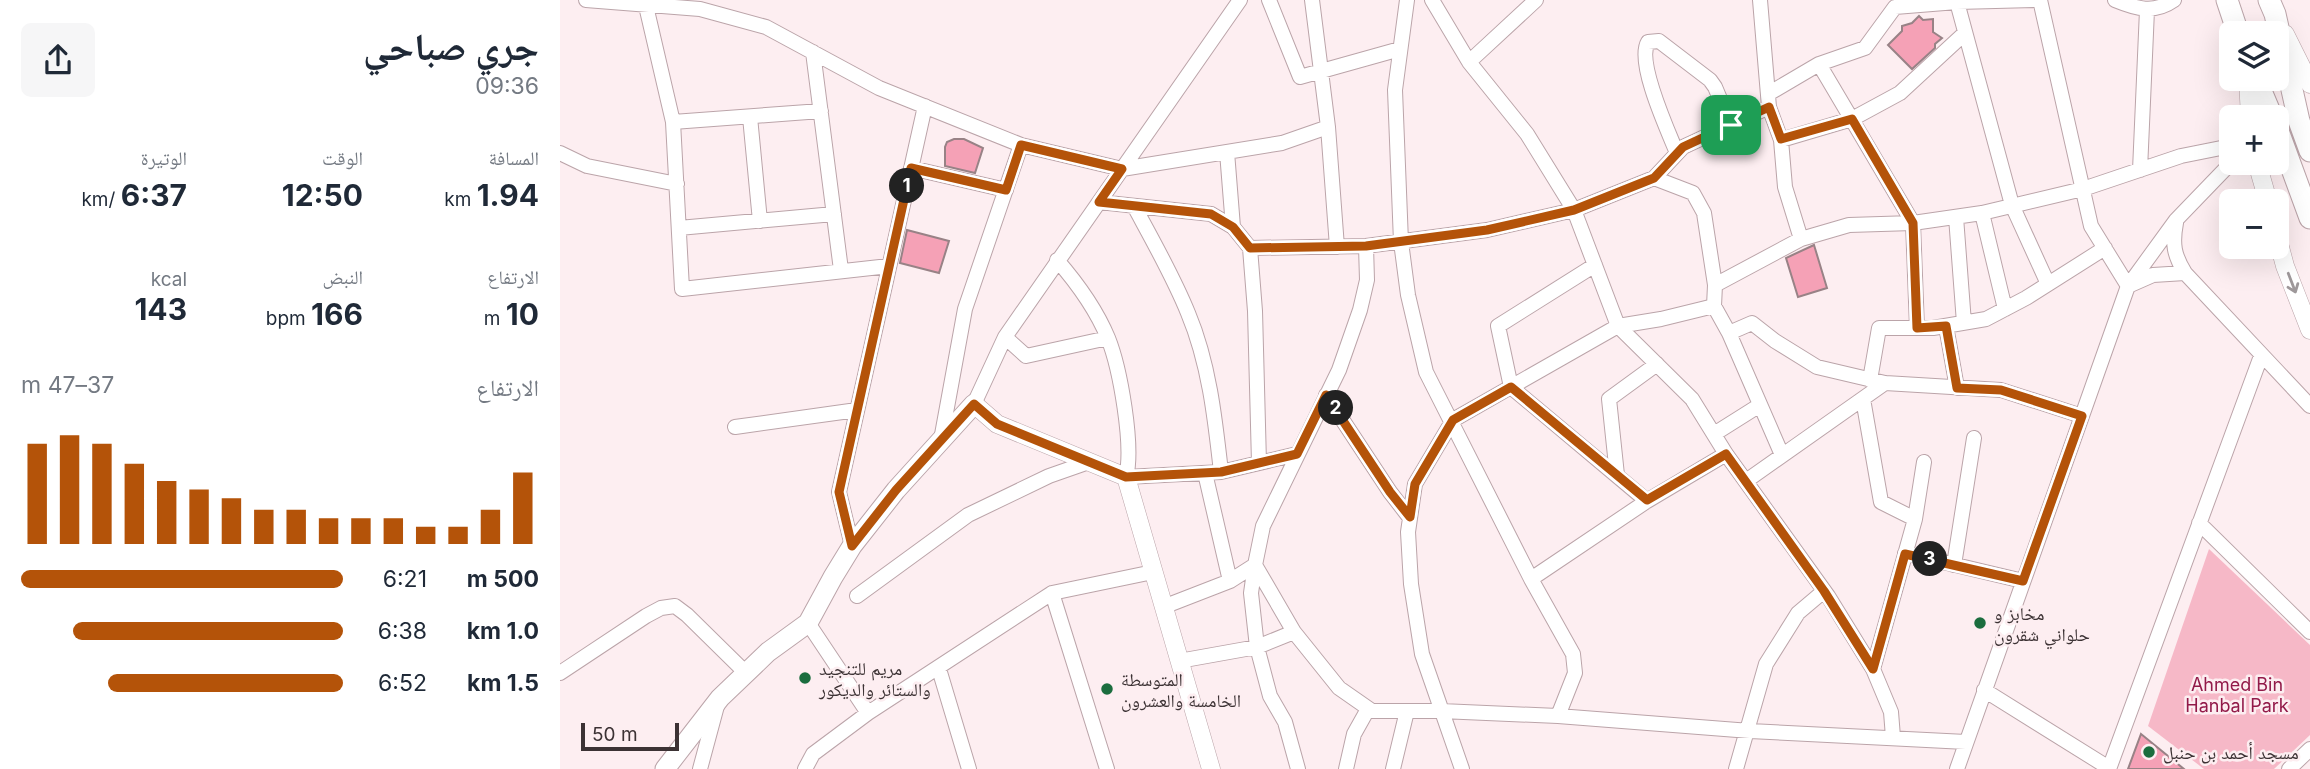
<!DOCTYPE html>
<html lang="ar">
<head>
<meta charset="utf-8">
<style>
	:root { --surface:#fff; --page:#f6f6f7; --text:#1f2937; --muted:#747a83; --accent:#b45309 }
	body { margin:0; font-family:Inter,"Noto Naskh Arabic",sans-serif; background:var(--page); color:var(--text); direction:rtl; height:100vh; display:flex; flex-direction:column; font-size:26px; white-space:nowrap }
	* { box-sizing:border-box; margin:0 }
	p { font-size:23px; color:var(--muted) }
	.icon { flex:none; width:38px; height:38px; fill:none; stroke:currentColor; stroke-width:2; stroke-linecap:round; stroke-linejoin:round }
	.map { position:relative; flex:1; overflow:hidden; direction:ltr }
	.side { display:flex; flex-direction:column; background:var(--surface); width:560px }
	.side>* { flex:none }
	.buttons { position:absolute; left:1659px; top:21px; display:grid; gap:14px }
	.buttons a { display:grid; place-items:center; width:70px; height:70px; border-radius:10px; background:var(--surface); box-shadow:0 7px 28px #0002; font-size:35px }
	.scale { position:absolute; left:21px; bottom:18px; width:98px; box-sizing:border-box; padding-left:7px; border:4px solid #3c3234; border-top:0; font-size:19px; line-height:24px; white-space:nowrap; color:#3c3234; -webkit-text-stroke:5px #fdeef1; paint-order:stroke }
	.pin { position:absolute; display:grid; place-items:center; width:60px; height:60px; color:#fff; margin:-30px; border-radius:14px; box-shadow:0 4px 10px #0006 }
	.km { position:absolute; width:35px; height:35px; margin:-18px; border-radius:50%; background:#222; color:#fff; font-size:19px; line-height:35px; text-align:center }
	.round { display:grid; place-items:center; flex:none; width:74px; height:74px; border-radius:10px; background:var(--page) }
	.summary { display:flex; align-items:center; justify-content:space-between; height:119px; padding:0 21px }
	h1 { font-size:38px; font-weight:700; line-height:52px }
	.figures { display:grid; grid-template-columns:repeat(3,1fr); gap:10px; height:119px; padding:7px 21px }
	.figures div { display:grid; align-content:center }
	.figures b { font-size:30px; font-weight:700 }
	.figures small { font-size:19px; font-weight:400 }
	.figures p { font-size:19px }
	.chart { height:196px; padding:14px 21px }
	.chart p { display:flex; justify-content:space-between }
	.chart svg { width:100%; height:126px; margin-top:7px; stroke:var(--accent); stroke-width:6 }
	ul { padding:0 21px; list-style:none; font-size:23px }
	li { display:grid; grid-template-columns:112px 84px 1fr; align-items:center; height:52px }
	li i { height:18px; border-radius:9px; background:var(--accent) }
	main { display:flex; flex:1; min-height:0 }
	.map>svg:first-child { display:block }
	.green { fill:#f6b8c7 }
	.building { fill:#f5a1b6; stroke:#988286; stroke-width:2 }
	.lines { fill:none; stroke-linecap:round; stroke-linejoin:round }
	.minor-casing { stroke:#bba4a9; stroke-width:16 }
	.tertiary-casing { stroke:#bba4a9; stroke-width:19 }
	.secondary-casing { stroke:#bba4a9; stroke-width:21 }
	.primary-casing { stroke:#bba4a9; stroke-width:23 }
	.minor { stroke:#fff; stroke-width:14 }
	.tertiary { stroke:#fff; stroke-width:18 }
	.secondary { stroke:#fff; stroke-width:19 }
	.primary { stroke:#fff; stroke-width:21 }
	.oneway { stroke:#9e989a }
	.route-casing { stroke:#fff; stroke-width:14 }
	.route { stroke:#b45309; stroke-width:9 }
	.poi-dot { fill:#1b6d3e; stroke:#fdeef1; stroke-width:2.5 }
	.labels { text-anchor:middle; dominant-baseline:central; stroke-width:5; stroke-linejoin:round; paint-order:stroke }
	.poi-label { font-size:18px; fill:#3c3234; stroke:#fdeef1; text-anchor:start }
	.park-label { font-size:18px; fill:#921a49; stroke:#fdeef1 }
</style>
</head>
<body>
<main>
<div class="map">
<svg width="1750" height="769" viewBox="0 0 1750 769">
	<rect width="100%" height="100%" fill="#fdeef1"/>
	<!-- green -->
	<path class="green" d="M1649 549 1750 645V735L1714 769H1644L1588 726Z"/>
	<!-- building -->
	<path class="building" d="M1359 16 1363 20 1373 19V32L1382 38 1375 44V48L1352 69 1328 45 1342 31V26L1352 23Z
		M394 139H404L423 148 415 173 385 166V147L387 142Z
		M347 230 389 241 379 273 340 263Z
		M1254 245 1267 288 1238 297 1226 258Z
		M1581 734 1624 769H1568Z"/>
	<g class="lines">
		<defs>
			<path id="minor" d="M26 0 140 9 206 27 319 88 461 145 562 169 722 143 768 127
				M709 0 740 77 840 49
				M752 0 768 127 777 247
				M847 0 835 90 841 242 848 295 866 372 971 579 1013 654 1015 673 998 716
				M872 0 909 62 967 134 1014 210 1058 326 1132 399 1166 454 1268 596 1313 669 1331 712 1333 737
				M1200 0 1209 107 1221 140 1225 187 1241 239
				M1480 0 1531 226 1568 286 1593 275 1625 273
				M1555 0C1577 9 1594 14 1614 0
				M1397 2 1452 205 1488 284
				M86 6 113 122 122 289 329 266
				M253 52 281 270
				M909 62 976 0
				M1259 64 1353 223 1357 328
				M1208 94 1259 64 1305 48 1335 7 1397 2 1475 0
				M190 117 200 221
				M113 122 261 111
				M1221 140 1292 119 1340 93 1405 33
				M667 152 673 227
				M0 153 27 166 117 184
				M1117 153C1108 131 1076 62 1088 42L1099 41 1150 80 1155 87 1171 125
				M351 168 446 190
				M1580 170 1587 10
				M1094 178 1133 193 1144 213 1155 285
				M539 202 651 214 673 227 690 248 695 311 699 463
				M574 206C593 241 613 276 628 313 649 363 655 418 661 472
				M1422 213 1445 309
				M1396 217 1404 323
				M1616 223C1612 244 1614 255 1625 273L1750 406
				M119 228 274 214
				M690 248 806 246 927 230 1014 210 1094 178 1123 147 1209 107
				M497 260C517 283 536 309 548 338 560 368 574 446 566 477L661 472 737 454
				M1035 265 938 326 951 387 1087 501
				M1154 306 1169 333 1192 323 1215 341 1257 367 1325 383 1441 390 1522 416
				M1386 326 1397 388
				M1169 333 1222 455
				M445 337 466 356 548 338
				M1310 380 1319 328H1373L1426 319 1466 298 1545 248
				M766 395 830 492 850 518
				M1303 399 1321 502 1355 519 1313 669
				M414 404 445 337 680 0
				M175 427 297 410
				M1154 434 1200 405
				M381 440 405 309 461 145
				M645 473 670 581
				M1057 475 1049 399 1097 364
				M1186 481 1325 383
				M1355 519 1364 462
				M1639 523 1750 632
				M292 546 279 492 365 106
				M1345 553 1463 581
				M695 565 734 632 779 688 812 711H881L998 716 1190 731 1406 742
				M695 565 691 593 697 647 710 696 725 722 738 769
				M1394 565 1414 438
				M971 579 1087 501 1166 454
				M492 593 547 769
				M297 596 408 515 489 476 529 462
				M603 607 670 581 695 565 703 526 779 370 800 310 807 280 806 246
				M248 623 308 713
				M619 661 697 647 734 632
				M379 669 409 769
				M0 673 86 616 101 608 115 606 127 615 186 673
				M1424 690 1549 768
				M140 769 157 706
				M245 769 253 754 308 713 492 593 593 572
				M786 769 794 734 808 709
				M833 769 847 711
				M902 769 862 654 851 584 848 532 855 484 893 420 1058 326 1101 319 1154 306 1155 285 1241 239 1289 225 1353 223 1422 213 1523 189 1621 156 1671 146
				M1176 769 1206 664 1238 613 1264 591
				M1397 769 1568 286 1616 220 1671 163
				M1549 769 1701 356
				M1729 769 1750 749"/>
			<path id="tertiary" d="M1725 34 1750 84
				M1688 79 1690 117
				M1697 163 1708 201
				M1717 236 1725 266 1750 330
				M414 404 437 424 566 477 651 769"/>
			<path id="secondary" d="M105 769 160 698 208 652 248 623 273 577 292 546 336 490 414 404"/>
			<path id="primary" d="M1667 0 1678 33
				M1709 0 1715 14 1739 121 1750 151
				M1696 79 1712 117
				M1717 128 1750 218"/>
		</defs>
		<!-- minor casing -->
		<use href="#minor" class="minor-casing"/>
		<!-- tertiary casing -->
		<use href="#tertiary" class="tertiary-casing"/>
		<!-- secondary casing -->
		<use href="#secondary" class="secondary-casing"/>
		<!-- primary casing -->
		<use href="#primary" class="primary-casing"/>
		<!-- minor -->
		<use href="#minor" class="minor"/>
		<!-- tertiary -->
		<use href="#tertiary" class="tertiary"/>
		<!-- secondary -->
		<use href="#secondary" class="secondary"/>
		<!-- primary -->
		<use href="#primary" class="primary"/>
	</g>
	<!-- one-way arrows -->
	<defs><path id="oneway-shaft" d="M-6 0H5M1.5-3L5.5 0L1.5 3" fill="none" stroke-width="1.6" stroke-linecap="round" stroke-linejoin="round" transform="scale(1.75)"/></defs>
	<use class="oneway" href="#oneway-shaft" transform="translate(1732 283) rotate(69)"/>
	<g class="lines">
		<defs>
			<path id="route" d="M1209 107 1221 139 1292 119 1353 223 1357 328 1386 326 1397 388 1441 390 1522 416 1463 581 1345 554 1313 669 1264 591 1166 454 1087 500 951 387 893 420 855 484 850 517 830 492 766 395 737 454 661 472 566 477 437 424 414 404 336 490 292 546 279 492 351 168 446 190 461 145 562 169 539 202 651 214 673 227 690 248 806 246 927 230 1014 210 1094 178 1123 147Z"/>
		</defs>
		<!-- route casing -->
		<use href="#route" class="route-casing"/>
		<!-- route -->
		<use href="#route" class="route"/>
	</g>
	<!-- markers -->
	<g class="poi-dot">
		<circle cx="1420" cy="623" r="7"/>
		<circle cx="245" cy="678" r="7"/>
		<circle cx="547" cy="689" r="7"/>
		<circle cx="1589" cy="752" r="7"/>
	</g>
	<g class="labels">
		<!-- poi labels -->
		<g class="poi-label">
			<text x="1434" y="613">مخابز و<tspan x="1434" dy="21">حلواني شقرون</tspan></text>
			<text x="259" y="668">مريم للتنجيد<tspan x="259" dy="21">والستائر والديكور</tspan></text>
			<text x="561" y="679">المتوسطة<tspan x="561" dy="21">الخامسة والعشرون</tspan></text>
			<text x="1603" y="752">مسجد أحمد بن حنبل</text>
		</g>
		<!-- park labels -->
		<g class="park-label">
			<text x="1677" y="684">Ahmed Bin<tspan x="1677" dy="21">Hanbal Park</tspan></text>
		</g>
	</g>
</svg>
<div class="buttons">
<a><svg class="icon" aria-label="layers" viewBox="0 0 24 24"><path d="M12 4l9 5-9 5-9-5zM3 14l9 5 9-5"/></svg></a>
<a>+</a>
<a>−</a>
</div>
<div class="scale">50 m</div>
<div class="pin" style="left:1171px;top:125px;background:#1e9e55"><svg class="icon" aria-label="arrive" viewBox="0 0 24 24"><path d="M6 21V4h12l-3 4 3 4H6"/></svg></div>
<b class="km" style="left:347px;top:186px">1</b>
<b class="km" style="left:776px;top:408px">2</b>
<b class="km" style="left:1370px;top:559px">3</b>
</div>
<section class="side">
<div class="summary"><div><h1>جري صباحي</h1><p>09:36</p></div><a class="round"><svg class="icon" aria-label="share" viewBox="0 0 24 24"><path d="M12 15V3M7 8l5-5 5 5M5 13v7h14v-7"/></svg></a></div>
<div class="figures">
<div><p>المسافة</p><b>1.94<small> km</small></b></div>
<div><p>الوقت</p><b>12:50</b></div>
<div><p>الوتيرة</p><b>6:37<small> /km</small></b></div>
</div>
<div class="figures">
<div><p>الارتفاع</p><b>10<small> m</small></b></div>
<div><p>النبض</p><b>166<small> bpm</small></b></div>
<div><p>kcal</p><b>143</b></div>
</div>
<div class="chart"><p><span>الارتفاع</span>37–47 m</p>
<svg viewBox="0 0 160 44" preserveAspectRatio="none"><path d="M5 44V9M15 44V6M25 44V9M35 44V16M45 44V22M55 44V25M65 44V28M75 44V32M85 44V32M95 44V35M105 44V35M115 44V35M125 44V38M135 44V38M145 44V32M155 44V19"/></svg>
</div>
<ul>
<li><b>500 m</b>6:21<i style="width:100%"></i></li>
<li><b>1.0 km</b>6:38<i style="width:84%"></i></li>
<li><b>1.5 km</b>6:52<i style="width:73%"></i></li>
</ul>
</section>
</main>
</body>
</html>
